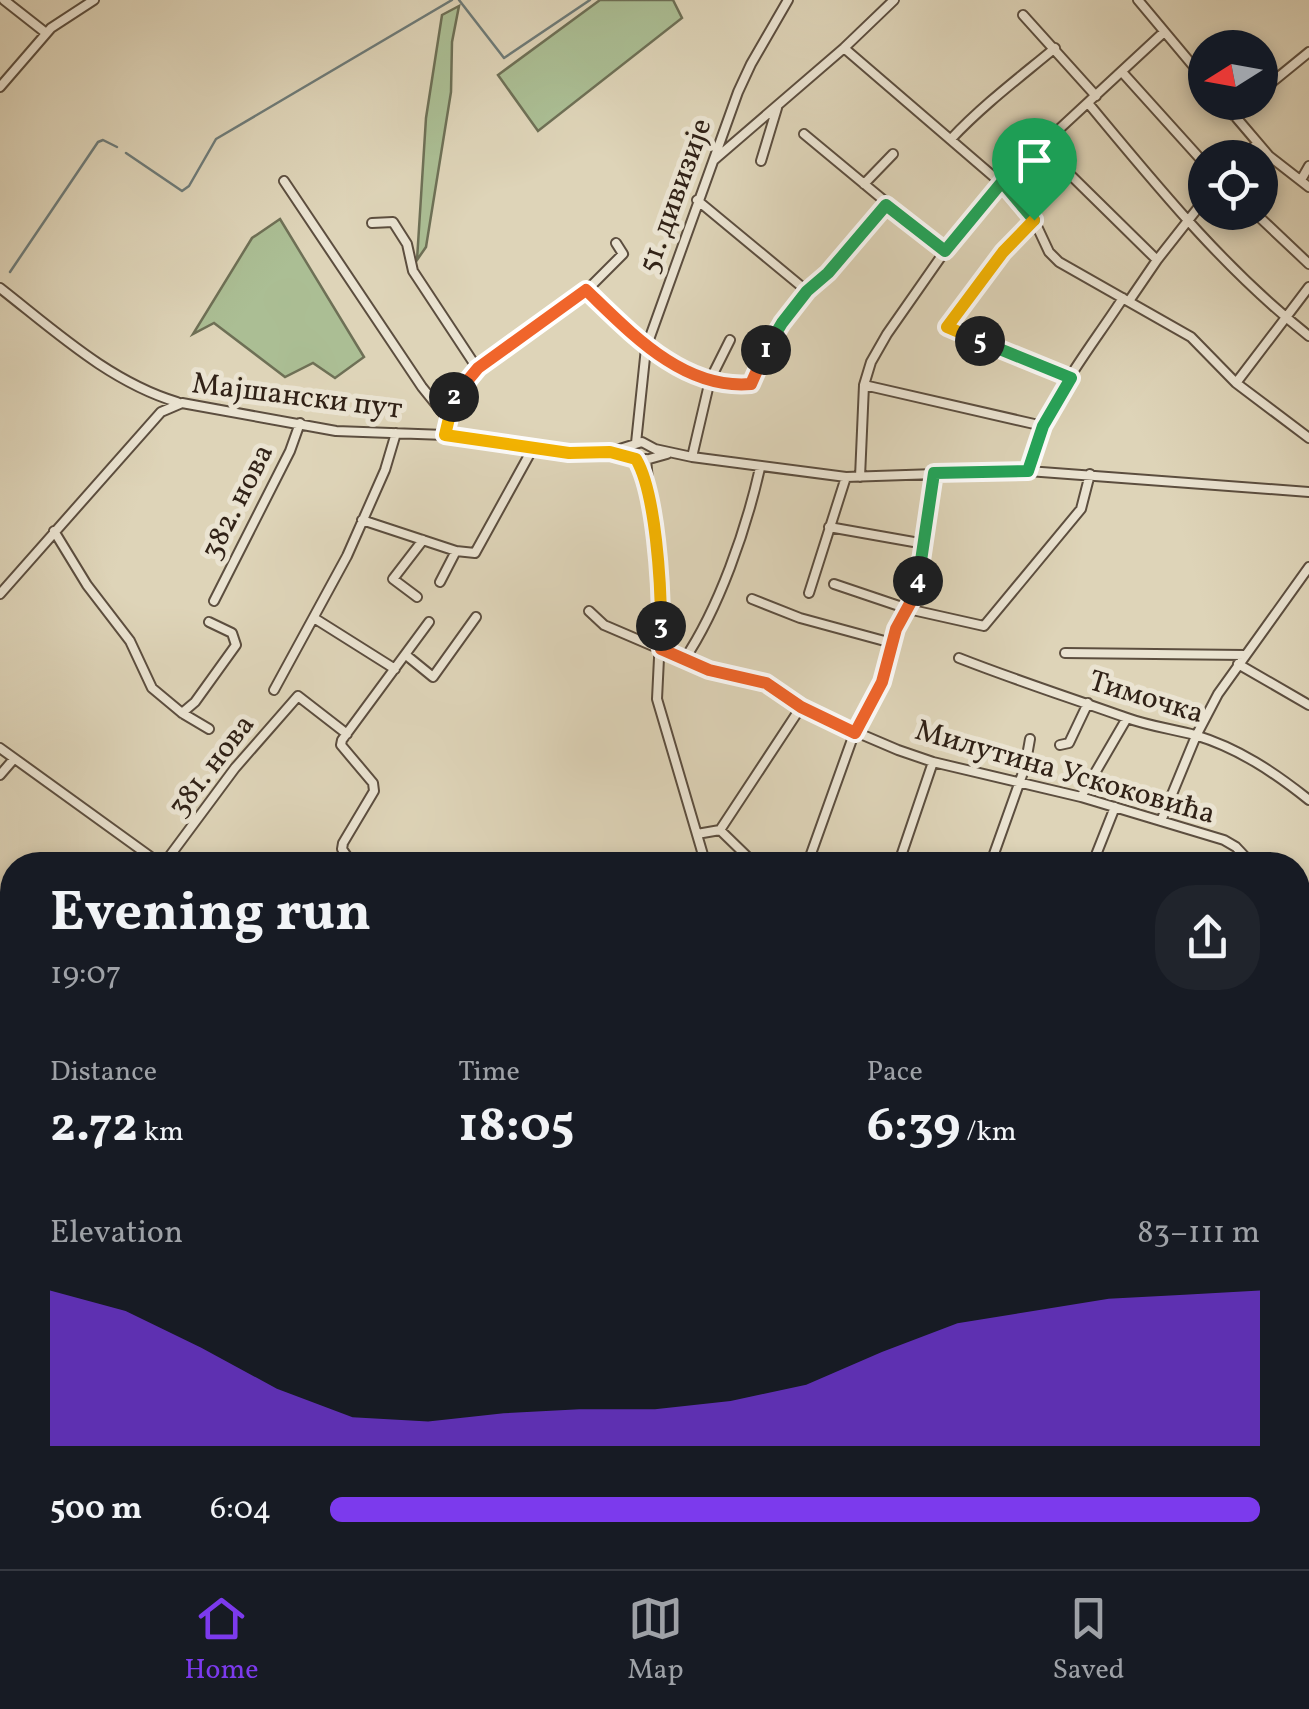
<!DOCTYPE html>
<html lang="en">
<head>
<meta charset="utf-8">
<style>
	:root { --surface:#171b24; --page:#20242c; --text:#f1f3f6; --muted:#9ea1a6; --line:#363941; --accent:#7c3aed }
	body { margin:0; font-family:Vollkorn,serif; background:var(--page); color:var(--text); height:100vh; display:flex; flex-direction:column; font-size:38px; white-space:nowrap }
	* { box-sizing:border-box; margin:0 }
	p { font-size:32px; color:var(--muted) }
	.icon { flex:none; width:55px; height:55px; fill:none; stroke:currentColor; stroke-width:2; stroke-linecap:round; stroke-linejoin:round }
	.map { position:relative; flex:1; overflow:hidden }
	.panel { position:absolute; left:0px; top:852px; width:1310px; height:718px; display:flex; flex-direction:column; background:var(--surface); border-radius:40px 40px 0 0; box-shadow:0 5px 15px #0003 }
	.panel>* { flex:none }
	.needle { width:65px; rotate:259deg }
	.buttons { position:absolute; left:1188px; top:30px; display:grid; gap:20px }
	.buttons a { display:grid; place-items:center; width:90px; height:90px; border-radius:50%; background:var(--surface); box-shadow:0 5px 15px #0003; font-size:50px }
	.pin { position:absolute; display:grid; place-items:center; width:85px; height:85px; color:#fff; margin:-102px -42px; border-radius:50% 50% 50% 0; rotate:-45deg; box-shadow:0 0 10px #0007 }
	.pin .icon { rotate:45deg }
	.km { position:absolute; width:50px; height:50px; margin:-25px; border-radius:50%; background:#222; color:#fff; font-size:28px; line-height:50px; text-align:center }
	.round { display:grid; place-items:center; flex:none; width:105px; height:105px; border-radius:40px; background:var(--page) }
	.summary { display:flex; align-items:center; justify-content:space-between; height:170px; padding:0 50px }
	h1 { font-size:55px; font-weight:700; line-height:75px }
	.figures { display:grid; grid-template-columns:repeat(3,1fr); gap:15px; height:170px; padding:10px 50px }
	.figures div { display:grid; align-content:center }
	.figures b { font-size:50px; font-weight:700 }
	.figures small { font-size:28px; font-weight:400 }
	.figures p { font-size:28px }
	.chart { height:280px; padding:20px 50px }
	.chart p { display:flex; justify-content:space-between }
	.chart svg { width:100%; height:180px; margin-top:10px; fill:var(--accent); opacity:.7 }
	ul { padding:0 50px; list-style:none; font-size:32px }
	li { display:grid; grid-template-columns:160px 120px 1fr; align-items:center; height:75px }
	li i { height:25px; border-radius:12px; background:var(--accent) }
	.tab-bar { display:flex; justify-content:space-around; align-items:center; height:140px; border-top:2px solid var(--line); background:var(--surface); font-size:28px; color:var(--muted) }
	.tab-bar a { display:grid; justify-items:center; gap:5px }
	.tab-bar .on { color:var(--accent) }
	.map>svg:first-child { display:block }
	.green { fill:#abbe94; stroke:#6e7056; stroke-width:2.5 }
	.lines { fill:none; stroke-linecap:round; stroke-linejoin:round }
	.stream { stroke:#6e7b78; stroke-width:2.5 }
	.minor-casing { stroke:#5c4e3f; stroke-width:12 }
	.minor { stroke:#eae3d1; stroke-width:8 }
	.rail { stroke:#312217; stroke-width:2.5; stroke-dasharray:18 18; stroke-linecap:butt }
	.split-1-casing { stroke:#fff; stroke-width:20 }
	.split-2-casing { stroke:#fff; stroke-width:20 }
	.split-3-casing { stroke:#fff; stroke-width:20 }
	.split-4-casing { stroke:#fff; stroke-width:20 }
	.split-5-casing { stroke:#fff; stroke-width:20 }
	.split-6-casing { stroke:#fff; stroke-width:20 }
	.split-1 { stroke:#22a559; stroke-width:12 }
	.split-2 { stroke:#f0652b; stroke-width:12 }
	.split-3 { stroke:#f5b400; stroke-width:12 }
	.split-4 { stroke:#f0652b; stroke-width:12 }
	.split-5 { stroke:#22a559; stroke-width:12 }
	.split-6 { stroke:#f5b400; stroke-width:12 }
	.labels { text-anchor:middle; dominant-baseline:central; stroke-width:10; stroke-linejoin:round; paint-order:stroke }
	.street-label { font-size:30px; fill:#312217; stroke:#eae3d1 }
</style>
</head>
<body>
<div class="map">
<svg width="1309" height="1569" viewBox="0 0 1309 1569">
	<rect width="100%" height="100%" fill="#ded4b8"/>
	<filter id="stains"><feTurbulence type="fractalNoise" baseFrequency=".002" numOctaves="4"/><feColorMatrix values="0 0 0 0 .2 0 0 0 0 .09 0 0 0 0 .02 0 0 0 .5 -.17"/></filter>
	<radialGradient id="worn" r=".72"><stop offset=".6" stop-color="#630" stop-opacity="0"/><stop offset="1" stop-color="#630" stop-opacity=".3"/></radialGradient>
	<!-- green -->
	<path class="green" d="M600 0H673L682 18 538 131 498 75Z
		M459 6 452 42 451 92 426 247 417 260 426 118 442 15Z
		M280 219 364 357 335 378 313 363 285 377 214 323 193 334 252 238Z"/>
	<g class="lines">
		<!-- stream -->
		<path class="stream" d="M459 0 504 58 590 0
			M126 153 182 191 189 186 216 139 452 0
			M10 272 98 142 103 140 117 147"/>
		<defs>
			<path id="minor" d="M4 0 46 33
				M1138 0 1205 80
				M1023 15 1096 96
				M844 48 1001 183 1034 220 1049 252 1059 262 1191 337 1236 383 1309 438
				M1122 72 1205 164
				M0 87 51 28 94 0
				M1260 92 1309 52
				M1223 102 1269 156 1309 187
				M1088 103C1157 186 1224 269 1309 336
				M1233 115 1248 102
				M804 134 945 251
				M951 139C983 105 1019 78 1055 48
				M1041 146 1157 260
				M1244 158 1257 143
				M714 160 844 48 894 0
				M761 161 777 108
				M1301 180 1309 166
				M284 181 422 387 447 418
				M864 184 893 154
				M697 200 807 291
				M1254 212 1309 264
				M1034 220 1003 252 947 327 1071 379
				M372 223 393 222 407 244 413 271 477 368
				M0 288C55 331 110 382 177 402
				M586 291 623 254 616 243
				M1129 301 1157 260 1205 199
				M1236 383 1309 287
				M864 385 1043 426
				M445 435 455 396 477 368 586 291C632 334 683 388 751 384L782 323 886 205
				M636 443 646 348 738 92 751 64 788 0
				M614 453 642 461 667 454
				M692 457 710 380 730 340
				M646 459 661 617 657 699 706 865
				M1028 471C1041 407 1088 352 1123 298
				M860 477 864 385 871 362 887 334 945 251 1001 183 1164 32
				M362 520 456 551 475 553 533 448
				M829 527 925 544
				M54 531 87 585 130 641 152 688 182 713 209 729
				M440 582 456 551
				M834 584 908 609 984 626 1081 509 1090 474
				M809 593 846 477
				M0 594 161 412 182 403 336 431 445 435 569 453 610 452 642 442 655 449 692 457 846 477 1028 471 1309 492
				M417 597 393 579 423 540
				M752 599 800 618 892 643
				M214 601 290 451 300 423
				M589 611 604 625 709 670 766 683 823 718 898 750 933 762 1081 797 1224 840 1236 847 1253 865
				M314 618 395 669
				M1065 653 1245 655
				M406 655 433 677 476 617
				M959 658C1015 680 1071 698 1127 718 1149 726 1172 729 1195 735 1238 748 1274 772 1309 800
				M684 660C719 608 746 530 760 468
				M1238 664 1309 705
				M274 690 347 556 385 470 396 433
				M182 713 195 702 236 645 232 633 209 622
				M1060 745 1069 743 1088 703
				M0 748 162 865
				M0 775 13 760
				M1081 797 1127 718
				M1161 821 1196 736 1218 694 1309 567
				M720 830 801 707
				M697 834 720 830 756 865
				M163 865 235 768 298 696 347 734
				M353 865 342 849 343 843 374 791 373 783 341 745 342 740 429 622
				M807 865 859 720 882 682 896 629 913 598 922 564 934 473
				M898 865 933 762
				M990 865 1025 767 1030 739
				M1092 865 1115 807
				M1298 899 1309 895
				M0 963 12 973
				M1298 974 1309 967
				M0 1082 12 1071
				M0 1118 12 1123
				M1298 1157 1309 1144
				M1298 1242 1309 1252
				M0 1374 12 1368
				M1298 1381 1309 1394
				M1298 1404 1309 1397
				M1298 1436 1309 1431
				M1298 1478 1309 1472
				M1298 1513 1309 1505
				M337 1558 343 1569
				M429 1558 436 1569
				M496 1558 505 1569
				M626 1558 638 1569
				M726 1558 739 1569
				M1146 1558 1153 1569
				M236 1569 258 1558
				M600 1569 613 1558
				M1107 1569 1122 1558
				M1206 1569 1221 1558"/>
		</defs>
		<!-- minor casing -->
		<use href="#minor" class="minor-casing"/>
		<!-- minor -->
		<use href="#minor" class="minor"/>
		<!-- rail -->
		<path class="rail" d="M1298 966 1309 959
			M206 1569 226 1558"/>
	</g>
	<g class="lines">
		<defs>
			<path id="split-1" d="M766 350 782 323 807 291 828 273 886 205 945 251 1002 182 1034 220"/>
			<path id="split-2" d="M454 397 478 368 586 290C631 333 683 390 751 384L766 350"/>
			<path id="split-3" d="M454 397 445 435 569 453 610 452 636 459C656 493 661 585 661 626"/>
			<path id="split-4" d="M661 626V649L709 670 766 683 801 707 855 733 882 682 896 629 913 598 918 581"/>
			<path id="split-5" d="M918 581 934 473 1028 471 1043 426 1071 378 980 341"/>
			<path id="split-6" d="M980 341 947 327 1003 252 1034 220"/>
		</defs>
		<!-- split-1 casing -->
		<use href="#split-1" class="split-1-casing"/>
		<!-- split-2 casing -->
		<use href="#split-2" class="split-2-casing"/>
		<!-- split-3 casing -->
		<use href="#split-3" class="split-3-casing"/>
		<!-- split-4 casing -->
		<use href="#split-4" class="split-4-casing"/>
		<!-- split-5 casing -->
		<use href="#split-5" class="split-5-casing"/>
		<!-- split-6 casing -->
		<use href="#split-6" class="split-6-casing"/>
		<!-- split-1 -->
		<use href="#split-1" class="split-1"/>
		<!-- split-2 -->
		<use href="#split-2" class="split-2"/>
		<!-- split-3 -->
		<use href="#split-3" class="split-3"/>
		<!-- split-4 -->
		<use href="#split-4" class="split-4"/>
		<!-- split-5 -->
		<use href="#split-5" class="split-5"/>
		<!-- split-6 -->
		<use href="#split-6" class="split-6"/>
	</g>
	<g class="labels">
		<!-- street labels -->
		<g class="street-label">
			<text transform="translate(676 196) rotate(-70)">51. дивизије</text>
			<text transform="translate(297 397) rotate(7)">Мајшански пут</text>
			<text transform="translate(238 502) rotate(-63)">382. нова</text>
			<text transform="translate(1146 698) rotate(17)">Тимочка</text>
			<text transform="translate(212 766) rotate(-52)">381. нова</text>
			<text transform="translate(1065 773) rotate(16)">Милутина Ускоковића</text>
		</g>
	</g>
	<rect width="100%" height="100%" filter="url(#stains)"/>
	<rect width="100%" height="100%" fill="url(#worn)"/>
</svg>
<div class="buttons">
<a><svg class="needle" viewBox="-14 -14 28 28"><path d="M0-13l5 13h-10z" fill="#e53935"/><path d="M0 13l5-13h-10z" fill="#9ea1a6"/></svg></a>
<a><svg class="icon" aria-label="locate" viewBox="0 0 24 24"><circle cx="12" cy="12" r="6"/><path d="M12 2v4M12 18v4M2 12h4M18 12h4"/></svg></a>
</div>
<div class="pin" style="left:1034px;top:220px;background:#1e9e55"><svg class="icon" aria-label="arrive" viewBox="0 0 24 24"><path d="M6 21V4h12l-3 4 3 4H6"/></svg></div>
<b class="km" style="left:766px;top:350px">1</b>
<b class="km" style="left:454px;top:397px">2</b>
<b class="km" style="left:661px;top:626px">3</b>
<b class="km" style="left:918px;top:581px">4</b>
<b class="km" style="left:980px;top:341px">5</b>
<section class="panel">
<div class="summary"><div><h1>Evening run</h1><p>19:07</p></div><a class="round"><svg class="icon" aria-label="share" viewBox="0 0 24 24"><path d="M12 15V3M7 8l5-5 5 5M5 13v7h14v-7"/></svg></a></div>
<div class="figures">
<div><p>Distance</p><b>2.72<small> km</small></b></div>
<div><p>Time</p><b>18:05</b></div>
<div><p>Pace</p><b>6:39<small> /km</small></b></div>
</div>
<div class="chart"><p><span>Elevation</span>83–111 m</p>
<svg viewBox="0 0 160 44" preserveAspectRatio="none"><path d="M0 44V6L10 11L20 20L30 30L40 37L50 38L60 36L70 35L80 35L90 33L100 29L110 21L120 14L130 11L140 8L150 7L160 6V44z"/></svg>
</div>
<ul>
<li><b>500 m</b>6:04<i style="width:100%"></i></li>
</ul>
</section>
</div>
<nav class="tab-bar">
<a class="on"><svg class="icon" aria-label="home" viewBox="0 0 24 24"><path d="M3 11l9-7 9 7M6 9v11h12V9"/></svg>Home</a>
<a><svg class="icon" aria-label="map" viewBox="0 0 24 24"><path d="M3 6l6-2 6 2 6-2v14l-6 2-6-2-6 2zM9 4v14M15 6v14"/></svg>Map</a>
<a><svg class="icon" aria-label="saved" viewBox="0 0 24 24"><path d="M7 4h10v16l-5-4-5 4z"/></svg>Saved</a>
</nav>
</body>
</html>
